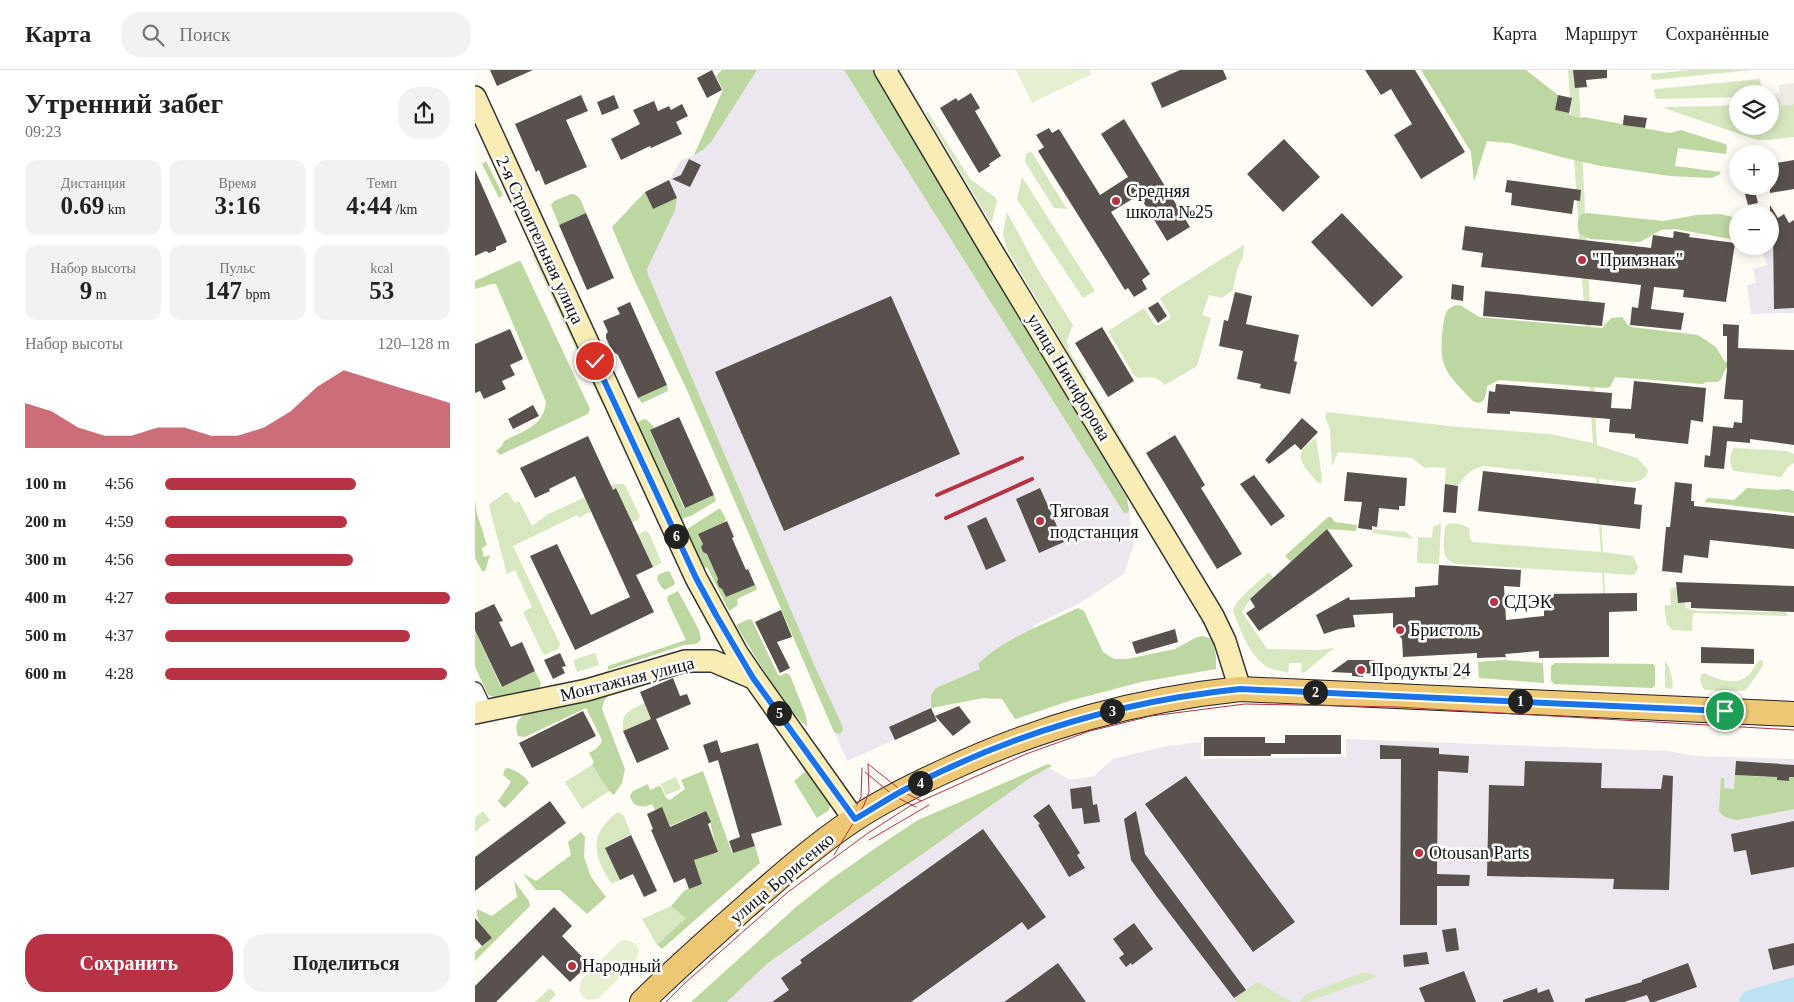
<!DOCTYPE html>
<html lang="ru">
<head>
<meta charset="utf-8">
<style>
	:root { --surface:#fff; --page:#f2f2f2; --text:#222; --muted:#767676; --line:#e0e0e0; --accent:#b73243 }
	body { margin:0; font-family:"Times New Roman",serif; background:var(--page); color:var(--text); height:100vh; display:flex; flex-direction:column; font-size:19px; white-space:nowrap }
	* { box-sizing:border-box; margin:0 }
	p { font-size:16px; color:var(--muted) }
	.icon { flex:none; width:28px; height:28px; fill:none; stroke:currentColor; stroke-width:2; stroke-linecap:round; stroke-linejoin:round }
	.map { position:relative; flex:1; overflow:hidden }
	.sheet { display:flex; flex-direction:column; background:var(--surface); width:475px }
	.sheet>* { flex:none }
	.fabs { position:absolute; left:1254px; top:15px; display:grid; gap:10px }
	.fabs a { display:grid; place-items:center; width:50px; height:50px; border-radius:50%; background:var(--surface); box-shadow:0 2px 12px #0003; font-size:25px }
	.pin { position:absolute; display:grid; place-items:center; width:42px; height:42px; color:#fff; margin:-21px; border:2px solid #fff; border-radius:50%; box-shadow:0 1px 5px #0007 }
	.km { position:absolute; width:25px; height:25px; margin:-12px; border-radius:50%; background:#222; color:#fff; font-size:14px; line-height:25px; text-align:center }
	.round { display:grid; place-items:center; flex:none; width:52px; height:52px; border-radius:20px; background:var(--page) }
	.summary { display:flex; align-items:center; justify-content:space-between; height:85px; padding:0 25px }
	h1 { font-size:28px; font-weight:800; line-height:38px }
	.figures { display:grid; grid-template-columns:repeat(3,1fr); gap:8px; height:85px; padding:5px 25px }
	.figures div { display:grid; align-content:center; border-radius:12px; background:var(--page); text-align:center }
	.figures b { font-size:25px; font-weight:800 }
	.figures small { font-size:14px; font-weight:400 }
	.figures p { font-size:14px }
	.chart { height:140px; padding:10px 25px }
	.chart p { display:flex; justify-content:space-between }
	.chart svg { width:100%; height:90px; margin-top:5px; fill:var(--accent); opacity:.7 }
	.action { display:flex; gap:10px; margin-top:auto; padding:10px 25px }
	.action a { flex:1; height:58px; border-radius:20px; background:var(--accent); color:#fff; font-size:20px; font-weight:800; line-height:58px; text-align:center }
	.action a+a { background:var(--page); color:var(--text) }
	ul { padding:0 25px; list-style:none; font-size:16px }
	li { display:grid; grid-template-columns:80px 60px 1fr; align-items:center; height:38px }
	li i { height:12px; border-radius:6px; background:var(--accent) }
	header { display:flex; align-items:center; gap:30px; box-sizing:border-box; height:70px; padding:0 25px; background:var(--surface); border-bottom:1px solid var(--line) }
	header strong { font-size:24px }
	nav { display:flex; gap:28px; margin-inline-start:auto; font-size:18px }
	.search { width:350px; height:45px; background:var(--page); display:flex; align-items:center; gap:12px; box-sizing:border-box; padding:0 18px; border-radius:20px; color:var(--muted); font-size:19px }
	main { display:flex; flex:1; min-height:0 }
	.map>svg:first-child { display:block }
	.industrial { fill:#ece6ee }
	.green { fill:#d7e7c0 }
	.forest { fill:#bdd7a0 }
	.pitch { fill:#e7efd1 }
	.plaza { fill:#f0ebe3 }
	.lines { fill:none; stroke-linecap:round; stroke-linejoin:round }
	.river { stroke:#bde2f2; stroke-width:25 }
	.building { fill:#59514e }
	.street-casing { stroke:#444; stroke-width:18 }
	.secondary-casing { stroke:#333; stroke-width:24 }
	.primary-casing { stroke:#222; stroke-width:26 }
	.street { stroke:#fff; stroke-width:15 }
	.secondary { stroke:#f9ecb5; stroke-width:21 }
	.primary { stroke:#eec775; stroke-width:24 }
	.tram { stroke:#b73243; stroke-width:1 }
	.rail { stroke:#b73243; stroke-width:4 }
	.route-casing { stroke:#fff; stroke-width:10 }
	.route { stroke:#1a73e8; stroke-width:6 }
	.poi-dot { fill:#b73243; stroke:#fff; stroke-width:2 }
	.labels { text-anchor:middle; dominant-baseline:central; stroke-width:5; stroke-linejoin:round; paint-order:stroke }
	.poi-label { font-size:18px; fill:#111; stroke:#fff; text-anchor:start }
	.street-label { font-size:18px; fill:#111; stroke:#fff }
</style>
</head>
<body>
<header>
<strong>Карта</strong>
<div class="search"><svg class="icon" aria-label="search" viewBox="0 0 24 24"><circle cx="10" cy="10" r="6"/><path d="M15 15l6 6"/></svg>Поиск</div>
<nav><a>Карта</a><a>Маршрут</a><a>Сохранённые</a></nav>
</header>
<main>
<section class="sheet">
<div class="summary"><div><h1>Утренний забег</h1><p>09:23</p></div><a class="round"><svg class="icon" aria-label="share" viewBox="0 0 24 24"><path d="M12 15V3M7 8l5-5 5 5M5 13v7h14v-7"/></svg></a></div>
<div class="figures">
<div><p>Дистанция</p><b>0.69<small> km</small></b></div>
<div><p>Время</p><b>3:16</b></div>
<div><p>Темп</p><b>4:44<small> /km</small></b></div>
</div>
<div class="figures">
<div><p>Набор высоты</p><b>9<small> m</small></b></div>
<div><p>Пульс</p><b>147<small> bpm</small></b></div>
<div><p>kcal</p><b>53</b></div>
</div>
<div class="chart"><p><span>Набор высоты</span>120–128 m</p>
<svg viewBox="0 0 160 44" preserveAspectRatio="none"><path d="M0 44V22L10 26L20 34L30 38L40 38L50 34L60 34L70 38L80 38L90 34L100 26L110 14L120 6L130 10L140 14L150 18L160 22V44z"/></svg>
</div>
<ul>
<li><b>100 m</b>4:56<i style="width:67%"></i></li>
<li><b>200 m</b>4:59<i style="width:64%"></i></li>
<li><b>300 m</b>4:56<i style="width:66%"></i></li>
<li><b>400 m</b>4:27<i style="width:100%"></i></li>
<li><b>500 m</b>4:37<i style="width:86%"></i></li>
<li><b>600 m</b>4:28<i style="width:99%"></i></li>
</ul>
<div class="action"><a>Сохранить</a><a>Поделиться</a></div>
</section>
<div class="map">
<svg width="1319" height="932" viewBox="0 0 1319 932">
	<rect width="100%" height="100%" fill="#fefcf5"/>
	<!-- industrial -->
	<path class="industrial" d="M247 0H402L427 46 652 428 659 474 649 504 605 533 558 556 594 631 540 649 527 629 508 628 456 638 451 656 372 691 212 320 159 209 137 157 170 122 178 139 202 128 194 110 206 90 219 85 248 20 241 6Z
		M1286 176H1319V243L1276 244 1272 215 1281 213 1278 199 1292 195Z
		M871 669 1193 681 1219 686 1319 689V932H252L293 893 555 708 574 698 595 710 619 706 638 689 687 677 726 672V689L871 687Z"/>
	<!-- green -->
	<path class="green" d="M1093 0H1103L1122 375 1162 388 1173 400C1170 420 1138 409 1124 409L1128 482 1158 486 1163 497 1161 503 1156 505 1129 503 1134 606 1127 503 983 494C964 491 969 473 970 458L971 455C978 452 988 454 994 458L995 469 998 472 1126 482 1121 408 1009 396C997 398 989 406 983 416L970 414 971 398 957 397 950 398 937 388 863 382 857 396 855 359 850 347 852 342 974 356 1074 364 1118 373Z
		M1214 0H1277L1178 10 1176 9V4Z
		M1285 9 1287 22 1262 24V27L1182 29 1180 27 1179 20 1181 19Z
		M1296 29H1305L1306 36 1319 34V67L1294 70H1282L1189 38 1190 37 1245 36 1262 34V56H1295Z
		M452 41 495 109 520 127 522 131 517 151 515 152 514 150 451 44Z
		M556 81 592 139 579 138 550 92 551 84Z
		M547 107 620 221 608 228 542 129Z
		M532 142 562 198 598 255 592 270 593 279 612 310 610 312 532 179 528 164Z
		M769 175 768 187 762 200 758 220 747 228 734 225 727 245 736 248 722 296 690 315C681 306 675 307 663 308L659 305 633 261 669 238 680 255H684L695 249V245L685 228Z
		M62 182 133 334 128 336 57 185Z
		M616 318 666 401 665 403 663 404 613 321Z
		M841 368 847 407 846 413H843C828 394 814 386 841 368Z
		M1259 378 1312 381 1319 384V393L1313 397 1306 407 1259 401C1254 396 1254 383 1259 378Z
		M670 410 744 533 743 535 668 411Z
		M139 414H148L151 417 165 446 163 450 157 453 141 418 112 432 117 442 112 443 104 448 102 445 38 476 85 574 83 579 70 585 67 582 48 542 57 537 40 500 32 504 14 436 16 433 31 422 33 423 40 433 44 431 57 456 73 444Z
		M966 453 964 494 942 493 943 467 957 468 958 457Z
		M898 459 931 462 938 469 897 463Z
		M170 461 174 463 186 491V493L178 497 163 465Z
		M794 502 798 508 775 529 767 542 792 579 843 580 859 578 830 602 826 603 827 593H814L813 603C808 601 802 601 797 599 776 591 766 561 758 541 761 528 784 512 794 502Z
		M1201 517 1203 533 1210 532 1211 538 1223 541 1310 542 1313 544 1312 546H1309L1218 543 1217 561 1197 560 1192 554 1189 536 1196 535 1195 519Z
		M120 583 124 595 102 602 98 590Z
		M1190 590C1195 598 1199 610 1197 619L1191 618 1190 616Z
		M1286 590 1288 592V596L1271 620 1266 621 1230 620 1227 617 1225 609 1226 605 1229 603C1241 609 1260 616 1271 607 1276 604 1280 596 1283 591Z
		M918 594H940L941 608 925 607Z
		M948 594H976V610L949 608Z
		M170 633 176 649 148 661C146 642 155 640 170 633Z
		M117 695 134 721 107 739 90 712Z
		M201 707 206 719 191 725 186 714Z
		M8 741 15 750 0 762V748Z
		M143 742 149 746 156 764 130 778 145 810 137 814C124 796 113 772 131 753 135 749 138 745 143 742Z
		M196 836 212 848 182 875 167 849Z
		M887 903H894L902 907 832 932H825L829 926 836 922Z
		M782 912 817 932H762L759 928Z
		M75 918 81 924 74 932H60Z"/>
	<!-- forest -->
	<path class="forest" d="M247 0H282L236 72 228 80 219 85 248 20 241 6Z
		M369 0H402L427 46 652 428 654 441 652 443H649Z
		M946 0H1051L1083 25 1080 40 1094 43 1095 45 1104 48 1109 47 1195 63 1206 60 1250 74 1252 76 1251 84 1203 78 1200 96 1246 102 1244 105 1236 108 1195 106 1126 96 1086 87 1035 73 1012 71 999 112 996 82Z
		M11 91 28 125 24 128 7 94Z
		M170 122 178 139 202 128 200 140 172 199 173 205 341 599 367 655 368 660 365 664 359 662 212 320 159 209 137 157Z
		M96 124C106 124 108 136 111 143L84 155 76 135 79 131Z
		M1112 143 1188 151 1221 145 1245 144 1262 148V168L1256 169 1200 159 1186 160 1165 172 1115 169 1105 164C1101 156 1102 150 1107 144Z
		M44 191 46 192 115 339 113 344 25 385 21 381 27 376 29 371C48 361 69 356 71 332L21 214H17L0 219V211Z
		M982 235 987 236 1004 247 1127 258 1136 248 1147 247 1152 254 1156 257 1223 265 1241 277 1250 292 1319 294 1277 300 1251 298 1246 309 1243 312H1231L1228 314 1140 307 1135 317 1131 318 1024 310 1012 316C1011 325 1010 337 998 331 970 302 963 297 968 256 970 245 970 238 982 235Z
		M192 315 193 321 167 333 163 328Z
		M169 349 172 350 180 358 175 361 209 438 239 425 241 431 216 446 203 450 160 354Z
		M1272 418 1301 420 1313 419 1319 421V443L1230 432 1231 429 1235 428 1259 430Z
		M0 430 2 444 12 475 7 478 9 487 15 485 10 501H7L0 488Z
		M245 438 251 449 249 452 223 464 228 474 226 477 228 482 232 484 243 509 242 512 244 517 247 519 251 527 280 515 282 517 281 520 262 529 263 535 254 541 232 497 226 500 209 461Z
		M853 447H856L860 452 882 455 881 461 852 459 816 492 810 486Z
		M192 501 195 502 200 513 199 515 190 520 186 517 182 509 183 505Z
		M203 521 224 560 226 570 221 574 209 575 133 600V596L211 570 192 530 193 526Z
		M603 538 609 541 628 582 639 589H652L700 579 720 568 727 566 738 569 741 587V599L666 612 594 631 540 649 527 629 508 628 456 638V625L461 618 505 599 503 594C531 567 568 555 603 538Z
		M274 549 277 550 303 605 305 606 311 603 315 605 331 646 332 656C317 649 273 575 262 557L263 554Z
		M0 560 26 617 60 601 66 613 65 617 61 621 21 628 13 625 0 597Z
		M1029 590 1068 593 1069 613 1004 608 1003 592Z
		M986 593H993L994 607 993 609H985L984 595Z
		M1080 593 1178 594 1180 596V615L1177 618 1079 614 1076 611V596Z
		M135 624 129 631 127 639 150 699 147 713 139 725 134 721 117 695 119 692 114 683C119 680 125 677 127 670L111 638 50 667 43 666C40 657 41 651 48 645Z
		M299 651 354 731 355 735 354 740 342 748 319 711 330 702Z
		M1292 693H1304L1302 710H1314V707H1319V739L1263 750C1255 749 1249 748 1244 741L1246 708H1249V718L1259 719 1260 705 1291 707Z
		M573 694 577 696 555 708 293 893 252 932H216L321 837 355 810 402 777 443 750Z
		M33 698C40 700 51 706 54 713L30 738 28 737 23 731 36 712 28 705 30 699Z
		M228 701 257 783 280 776 285 793 187 879 182 875 211 848 196 836 210 820 227 814 219 790 243 782C238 768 237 754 231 741L195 756 187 738 180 740 177 734C168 738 158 738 155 726L158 721 173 714 175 720 184 716 186 717 191 728 195 730 210 719 206 710Z
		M106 762 110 767 109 787 116 807 131 827 112 844 85 820H61L49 805V804L61 811 96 785 93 772Z
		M39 811 54 831 55 836 0 891V882L17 868C10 860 0 850 2 839L17 846 42 827Z"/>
	<!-- pitch -->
	<path class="pitch" d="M541 0H614L617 4 557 33Z
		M151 870 161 874 164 880 161 891 123 929 112 930 107 926 104 920 106 910 145 871Z"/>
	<!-- plaza -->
	<path class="plaza" d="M1319 13V34L1306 36 1305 29H1296L1297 32 1295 33V24H1278L1295 21V24L1304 23V15Z"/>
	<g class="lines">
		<!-- river -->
		<path class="river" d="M1277 932 1319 920"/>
	</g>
	<!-- building -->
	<path class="building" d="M15 0H58L22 16Z
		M237 0 247 20 232 28 222 8Z
		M705 0H748L752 9 687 38 676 13Z
		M890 0H940L990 82 946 109 919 65 937 54 916 19 906 25Z
		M1098 0H1132V8L1111 10 1112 17 1100 18Z
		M496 23 505 38 500 41 526 86 514 94 515 96 504 103 465 38 481 28 483 31Z
		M106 25 113 41 91 50 112 97 70 115 64 100 61 102 40 54Z
		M139 25 144 38 127 45 122 32Z
		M1083 25 1097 28 1094 43 1080 40Z
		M179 31 183 41 194 36 196 40 207 34 213 46 201 52 207 64 176 78 175 76 146 90 136 69 165 54 158 40Z
		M1149 45 1172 48 1170 58 1148 55Z
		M649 49 715 157 692 171 664 125 636 142 675 204 667 210 672 219 659 227 653 218 650 220 563 81 569 77 561 65 574 58 577 63 584 59 625 125 653 107 626 64Z
		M809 69 845 107 808 142 772 104Z
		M214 89 226 95 215 117 197 109 206 105Z
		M1319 90V119L1295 123V94Z
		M0 100 32 172 21 177V180L14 183 11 181 0 186Z
		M194 110 202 128 178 139 170 122Z
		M1032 110 1106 120 1105 131 1099 130 1097 144 1036 135 1037 123 1030 122Z
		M1280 121 1283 133 1273 135 1270 124Z
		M1295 135 1303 148 1309 144 1314 153 1319 150V238L1299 239 1298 160 1295 161Z
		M111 143 139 208 112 220 84 155Z
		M867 143 928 207 897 237 836 172Z
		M990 156 1176 178 1178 165 1198 168 1199 161 1215 164 1214 167 1260 173 1251 232 1208 227 1209 220 1179 217 1176 239 1209 243 1206 260 1155 255 1157 237 1163 238 1166 215 1006 197 1008 183 987 180Z
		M977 214 989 216 988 231 976 229Z
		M1010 221 1130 233 1127 256 1008 246Z
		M760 222 777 226 771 254 824 265 819 291 822 292 815 324 785 318 786 314 762 309 768 281 744 276 749 250 753 251Z
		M416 226 485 384 309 461 240 302Z
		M155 232 192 315 163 328 143 285 137 281 131 268V264L133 262 128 251 145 244 142 238Z
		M683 232 692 246 683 253 673 238Z
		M1248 254 1264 255 1263 278 1319 280V375L1275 369V373L1252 371 1249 399 1229 397 1230 385 1235 386 1238 356 1258 358 1259 352 1267 353 1268 330 1249 329 1252 300V266H1248Z
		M627 257 659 311 633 327 600 273Z
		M35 259 48 289 35 295 40 305 27 311 31 319 9 329 5 321 0 323V274Z
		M1159 311 1231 318 1228 352 1216 350 1213 374 1160 368V364L1134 362 1135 349 1035 341V344L1012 343 1014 321 1020 322 1021 314 1137 323 1136 338 1156 339Z
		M58 335 64 346 38 359 33 349Z
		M204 347 239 425 210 438 175 360Z
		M827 348 843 362 826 380 820 374 794 394 790 390Z
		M700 365 730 415 726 418 767 484 742 499 671 383Z
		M113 366 138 420 141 418 178 497 161 505 179 542 100 580 55 486 82 474 116 545 155 527 100 406 74 419 75 421 60 428 45 398Z
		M1008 401 1161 418 1159 434 1167 435 1165 459 1003 441Z
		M872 402 932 408 930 436H924V440L904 438 902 457 897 456V460L883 458 887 432 869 431Z
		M779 405 810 446 796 456 765 414Z
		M1200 412 1217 414 1216 431H1219V436L1319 446V479L1235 470 1233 488 1209 485 1207 503 1187 501 1191 457H1195Z
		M970 414 983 416 981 443 968 442Z
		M565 418 589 472 564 483 541 429Z
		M511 447 531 491 511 500 492 456Z
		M252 451 259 467 257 468 271 500 273 499 280 515 251 527 247 519 244 517 242 512 243 509 232 484 228 482 226 477 228 474 223 464Z
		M852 459 878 496 784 561 771 543 780 537 775 529Z
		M964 495 1046 500 1045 517 1029 516 1031 550 1069 546V524L1162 523V541L1134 542V587L1064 588V581L1030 584 1031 587 1002 588V583L928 587 927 569 918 557V543L878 545 880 557 864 559 849 564 841 545 874 527 875 530 940 527V517L963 515Z
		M1201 512 1319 516V542L1216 538V532L1203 533Z
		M19 534 28 551 24 552 36 577 47 572 60 601 27 617 0 560V543Z
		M306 540 317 567 302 572 315 598 305 603 280 552Z
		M700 559 703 572 661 584 657 572Z
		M1226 577 1279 579V594L1226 593Z
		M85 583 91 596 87 597 90 603 78 609 69 590Z
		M873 590H899L914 605 888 603V607L877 606V603L856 602Z
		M198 608 205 626 212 624 216 634 181 649 194 679 162 693 148 661 176 649 165 622Z
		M484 636 496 652 478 666 460 646Z
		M456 638 462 651 420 670 414 657Z
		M108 641 121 666 57 698 44 673Z
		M810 665H866V684H796V686H729V667H790V673H810Z
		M242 670 246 683 283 673 307 755 276 764 280 776 258 783 254 771 265 767 243 690 234 693 228 675Z
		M905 675 964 678V684L994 686 993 703 963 701 962 804 995 805 994 816H962V855H925L926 689H905Z
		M1050 691 1127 693 1126 718 1186 719 1188 705 1198 706 1194 820 1138 819 1139 809 1012 806 1014 715 1049 716Z
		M1261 691 1319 695V707H1314V711L1302 710V707L1260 705Z
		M711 706 820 852 778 882 670 734Z
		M616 716 618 735 622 734 625 752 609 754 607 738 597 739 595 719Z
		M75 731 91 753 0 821V787Z
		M574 734 605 783 602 785 610 798 594 807 563 755 565 754 558 746Z
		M187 737 195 757 231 741 236 752 233 754 243 782 219 790 227 814 214 819 210 808 199 813 176 760 178 759 172 744Z
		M661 741 670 784 771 920 759 928 682 827 656 790 649 749Z
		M1319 751V797L1276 805 1271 780 1259 782 1256 764Z
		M508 759 571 847 553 860 547 852 436 932H297L314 920 306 908 327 893 325 890Z
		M156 765 182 821 169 827 158 804 145 810 130 778Z
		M79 837 97 856 87 866 114 894 95 912 68 885 21 932H0V916Z
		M0 848 17 868 7 876 0 868Z
		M659 853 678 879 657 895 656 893 651 897 644 888 649 884 638 869Z
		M981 858 984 880 971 882 967 860Z
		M1319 873V895L1298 900 1293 879Z
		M952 882 954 894 929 897 928 885Z
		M583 893 611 932H529L549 918Z
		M1213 893 1222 917 1179 932H1175L1172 925 1149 932H1110V929L1167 912V910Z
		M989 901 1001 932H950L944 918Z
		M1062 918 1063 923 1074 919 1079 932H1028V930Z"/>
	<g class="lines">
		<defs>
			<path id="street" d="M0 620 10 641"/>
			<path id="secondary" d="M410 0 517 181 738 546 750 571 765 619
				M0 27 221 508 262 583 279 608 379 749
				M0 643 112 620 210 591H238L278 608"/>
			<path id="primary" d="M167 932C199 900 233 870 267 840 302 809 339 776 378 750 408 730 439 715 472 700 567 656 660 630 765 619L1319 644"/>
		</defs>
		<!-- street casing -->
		<use href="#street" class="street-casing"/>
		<!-- secondary casing -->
		<use href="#secondary" class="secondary-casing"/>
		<!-- primary casing -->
		<use href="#primary" class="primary-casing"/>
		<!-- street -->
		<use href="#street" class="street"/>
		<!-- secondary -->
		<use href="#secondary" class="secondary"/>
		<!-- primary -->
		<use href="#primary" class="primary"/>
		<!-- tram -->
		<path class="tram" d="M393 694 427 721 446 731
			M390 702 419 726 441 737
			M382 735 386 727 387 698
			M394 770 454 735
			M359 785 389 735 394 722 393 694
			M191 932 210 913 313 822 393 763 435 736 551 684 615 661 676 646 770 634 922 637 1319 660"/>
		<!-- rail -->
		<path class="rail" d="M462 425 547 388
			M471 448 557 409"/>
	</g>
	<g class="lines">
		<defs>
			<path id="route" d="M120 291 221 508 241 545 278 608 380 749C396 740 412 729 429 720 533 665 648 631 765 619L1250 641"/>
		</defs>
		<!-- route casing -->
		<use href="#route" class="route-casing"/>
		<!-- route -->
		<use href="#route" class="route"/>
	</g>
	<!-- markers -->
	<g class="poi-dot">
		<circle cx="641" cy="131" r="5"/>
		<circle cx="1107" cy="190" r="5"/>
		<circle cx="565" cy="451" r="5"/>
		<circle cx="1019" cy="532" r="5"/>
		<circle cx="925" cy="560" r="5"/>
		<circle cx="886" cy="600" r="5"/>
		<circle cx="944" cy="783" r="5"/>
		<circle cx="97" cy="896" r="5"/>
	</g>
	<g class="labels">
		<!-- poi labels -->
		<g class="poi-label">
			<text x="651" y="121">Средняя<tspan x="651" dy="21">школа №25</tspan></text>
			<text x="1117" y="190">"Примзнак"</text>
			<text x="575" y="441">Тяговая<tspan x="575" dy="21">подстанция</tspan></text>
			<text x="1029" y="532">СДЭК</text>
			<text x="935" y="560">Бристоль</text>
			<text x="896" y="600">Продукты 24</text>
			<text x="954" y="783">Otousan Parts</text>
			<text x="107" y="896">Народный</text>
		</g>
		<!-- street labels -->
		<g class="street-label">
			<text transform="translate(65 170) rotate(65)">2-я Строительная улица</text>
			<text transform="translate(594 307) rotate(59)">улица Никифорова</text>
			<text transform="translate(152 609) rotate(-14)">Монтажная улица</text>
			<text transform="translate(307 808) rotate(-40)">улица Борисенко</text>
		</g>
	</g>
</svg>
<div class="fabs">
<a><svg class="icon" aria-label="layers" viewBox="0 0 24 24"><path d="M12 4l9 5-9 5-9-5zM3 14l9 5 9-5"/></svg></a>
<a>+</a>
<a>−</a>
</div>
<div class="pin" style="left:1250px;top:641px;background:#1e9e55"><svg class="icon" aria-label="arrive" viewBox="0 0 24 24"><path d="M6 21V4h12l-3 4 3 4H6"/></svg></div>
<div class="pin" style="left:120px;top:291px;background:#d93025"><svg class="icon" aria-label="check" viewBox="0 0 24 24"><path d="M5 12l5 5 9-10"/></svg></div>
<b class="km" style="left:1045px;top:631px">1</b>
<b class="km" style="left:840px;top:622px">2</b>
<b class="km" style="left:637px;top:641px">3</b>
<b class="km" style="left:445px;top:713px">4</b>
<b class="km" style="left:304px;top:643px">5</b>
<b class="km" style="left:201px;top:466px">6</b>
</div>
</main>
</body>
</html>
